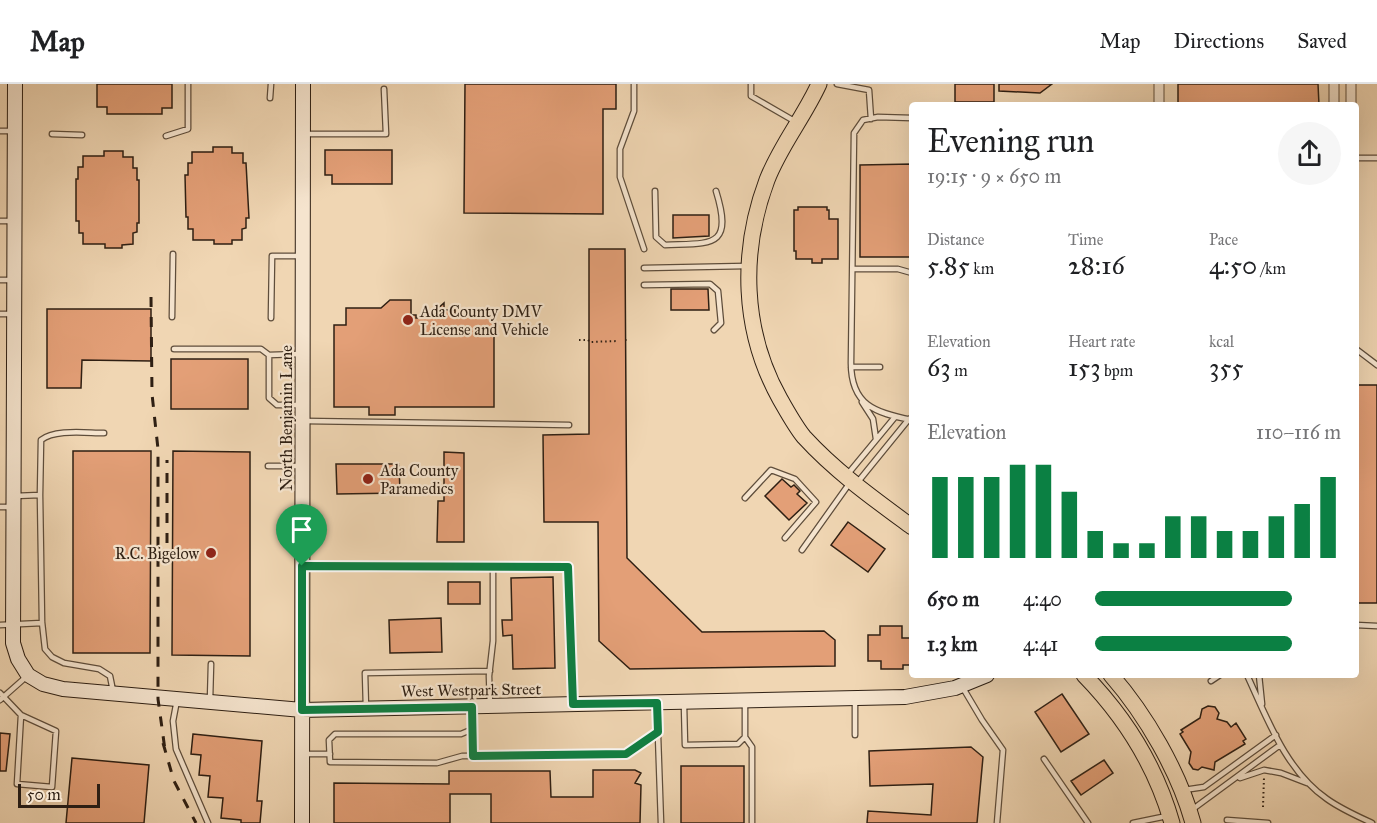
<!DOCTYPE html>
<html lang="en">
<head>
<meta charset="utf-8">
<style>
	:root { --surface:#fff; --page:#f6f6f6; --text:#202124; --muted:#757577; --line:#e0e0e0; --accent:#0b8043 }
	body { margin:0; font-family:"IM FELL Great Primer",serif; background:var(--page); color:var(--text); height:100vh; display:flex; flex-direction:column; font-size:22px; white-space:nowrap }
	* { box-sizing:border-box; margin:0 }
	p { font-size:20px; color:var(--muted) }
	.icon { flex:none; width:33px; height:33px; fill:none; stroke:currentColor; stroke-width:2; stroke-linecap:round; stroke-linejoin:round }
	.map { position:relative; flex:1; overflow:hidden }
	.details { position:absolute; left:909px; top:18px; width:450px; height:576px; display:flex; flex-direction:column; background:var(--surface); border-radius:6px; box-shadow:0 6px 24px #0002 }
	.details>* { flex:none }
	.scale { position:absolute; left:18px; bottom:15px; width:82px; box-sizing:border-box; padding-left:6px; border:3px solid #2e1f13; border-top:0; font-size:16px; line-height:21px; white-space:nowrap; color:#2e1f13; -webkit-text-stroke:4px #f5e4ce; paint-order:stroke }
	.pin { position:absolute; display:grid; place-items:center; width:51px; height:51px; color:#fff; margin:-62px -26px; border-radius:50% 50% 50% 0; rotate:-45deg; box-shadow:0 0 6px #0007 }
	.pin .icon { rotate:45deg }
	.round { display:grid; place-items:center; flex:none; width:63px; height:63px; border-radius:32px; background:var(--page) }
	.overview { display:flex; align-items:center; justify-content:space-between; height:102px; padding:0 18px }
	h1 { font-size:33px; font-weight:600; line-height:45px }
	.stats { display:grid; grid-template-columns:repeat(3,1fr); gap:9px; height:102px; padding:6px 18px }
	.stats div { display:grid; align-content:center }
	.stats b { font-size:26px; font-weight:600 }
	.stats small { font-size:16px; font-weight:400 }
	.stats p { font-size:16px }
	.chart { height:168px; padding:12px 18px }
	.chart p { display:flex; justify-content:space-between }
	.chart svg { width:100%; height:108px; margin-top:6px; stroke:var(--accent); stroke-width:6 }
	ul { padding:0 18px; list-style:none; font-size:20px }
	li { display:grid; grid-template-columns:96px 72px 1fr; align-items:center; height:45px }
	li i { height:15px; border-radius:8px; background:var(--accent) }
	header { display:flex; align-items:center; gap:36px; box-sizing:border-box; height:84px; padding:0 30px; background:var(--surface); border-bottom:2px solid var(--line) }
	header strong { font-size:28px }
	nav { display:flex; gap:33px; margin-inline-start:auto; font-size:21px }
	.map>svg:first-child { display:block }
	.building { fill:#e39f77; stroke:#2e1f13; stroke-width:1.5 }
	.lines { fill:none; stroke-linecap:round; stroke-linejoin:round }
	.lane-casing { stroke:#5e4d3b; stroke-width:7 }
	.street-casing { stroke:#5e4d3b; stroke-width:11 }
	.secondary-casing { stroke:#2e1f13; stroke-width:16 }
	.primary-casing { stroke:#2e1f13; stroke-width:17 }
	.path { stroke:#2e1f13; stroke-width:2; stroke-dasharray:1.5 3; stroke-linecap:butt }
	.lane { stroke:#f5e4ce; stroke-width:4.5 }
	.street { stroke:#f5e4ce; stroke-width:9 }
	.secondary { stroke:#f5e4ce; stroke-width:14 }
	.primary { stroke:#f0d6b3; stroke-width:15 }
	.rail { stroke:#2e1f13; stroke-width:3; stroke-dasharray:10 10; stroke-linecap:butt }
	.route-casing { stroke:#fff; stroke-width:12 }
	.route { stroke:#0b8043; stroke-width:8 }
	.poi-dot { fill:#8f2418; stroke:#f5e4ce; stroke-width:2 }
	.labels { text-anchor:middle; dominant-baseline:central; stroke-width:4.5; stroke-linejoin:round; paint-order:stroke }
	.poi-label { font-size:16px; fill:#2e1f13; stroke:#f5e4ce; text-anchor:start }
	.street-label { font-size:16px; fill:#2e1f13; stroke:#f5e4ce }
</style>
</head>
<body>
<header>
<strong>Map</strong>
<nav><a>Map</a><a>Directions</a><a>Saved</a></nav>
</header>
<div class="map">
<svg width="1377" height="739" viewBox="0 0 1377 739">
	<rect width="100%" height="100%" fill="#f0d6b3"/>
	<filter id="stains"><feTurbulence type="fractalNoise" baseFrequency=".00333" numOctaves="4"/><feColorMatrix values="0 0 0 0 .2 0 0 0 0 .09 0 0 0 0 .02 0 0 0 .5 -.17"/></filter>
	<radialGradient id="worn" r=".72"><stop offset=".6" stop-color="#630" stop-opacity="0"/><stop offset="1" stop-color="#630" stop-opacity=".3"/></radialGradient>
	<!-- building -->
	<path class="building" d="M97 0H172V24H162V30H107V23H97Z
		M465 0H616V25H603V130L464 129Z
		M955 0H994V18H955Z
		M999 0H1052L1040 9 999 7Z
		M1178 0H1318L1319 21H1178Z
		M213 63H232V69H243V79H246L249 134H246V144L242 145V156H232V160H214V156H193V145H188V133H186L185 91H188V79H192V68H213Z
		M325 66H392V100H332V91H325Z
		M104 67H123V73H133V84H137V96H139V139H137V148L133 149V160L122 161V164H105V160H83V149H79V137H76V95H78V83H83V72H104Z
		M912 80V173H860V81Z
		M798 123H827V126H829V135H838V175H822V179H812V175H796V167H794V126H798Z
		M673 131H709V152L673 154Z
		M589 165H625L627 474 702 548 824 547 835 556V582L630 585 599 557 598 438H544L543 351 589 350Z
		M671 205H708L709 226H671Z
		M390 216H411V231H416V234H427L444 219V226H455V231H494V323H395V331H369V323H334V241H346V224H381Z
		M47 225H151V277L82 276 81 304H47Z
		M171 275H248V325H171Z
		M1356 301H1377V519H1356Z
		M73 367H151L150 569H73Z
		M173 367 250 368V572L172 571Z
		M444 368 464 369V458H437L438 417H444Z
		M336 380H399L400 409 337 410Z
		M782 395 791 403 794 401 800 407 797 410 807 419 789 436 765 412Z
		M848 438 885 465 868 488 831 461Z
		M553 493 555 584 513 585 512 551 503 552 502 536H512L511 494Z
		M448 498H480V520H448Z
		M441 534 442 568 390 569 389 536Z
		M880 542H902V554H912V581H903V585H881V577H868V551H880Z
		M1062 610 1089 650 1061 668 1035 628Z
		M1208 622 1215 623 1219 629 1217 635 1227 638 1231 643 1236 639 1246 655 1243 657 1245 660 1215 678 1214 686 1202 683 1198 686 1193 685 1189 679 1191 668 1180 650 1183 648 1181 646 1200 634 1202 625Z
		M0 649 10 650 6 687H0Z
		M193 650 262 657 257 717H262L260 739H241V736L221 734 223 714 208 713 210 692 199 691 201 671 191 670Z
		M971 663 983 673 977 739H867L868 727 931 731 933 700 870 702 869 667Z
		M72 674 149 681 144 739H66Z
		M1104 676 1113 689 1081 711 1071 697Z
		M681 682H744V739H681Z
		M593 686H635L641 689 635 699 641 701 640 739H491V710H450V739H334V699L449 700V687H550L551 713H593Z"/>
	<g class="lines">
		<defs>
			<path id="lane" d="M634 0V27L620 65V93L644 165
				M751 0V12L796 38
				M837 0 869 6 871 35
				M270 14 271 0
				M912 34 878 33 863 36 854 49 851 279C851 321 875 329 912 336
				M0 47H12
				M52 50 82 51
				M306 50H386L384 5
				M166 52 188 45V0
				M1356 74H1377
				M655 107 656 153 665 161C711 159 734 165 716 107
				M0 137H12
				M644 184 746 182
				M853 185H898L912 189
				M0 196H12
				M644 201 710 200 718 207 721 239 714 246
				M0 230H12
				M172 233 173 170
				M271 234 272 172H300
				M174 265H261L269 271 300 270
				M1356 265 1377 281
				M269 271V314L277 321H301
				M851 283H880
				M862 318 873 335 876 355
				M305 337 569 341
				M268 382H300
				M847 391 895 333
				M857 399 909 335
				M40 411 41 356C55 345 85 349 104 349
				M15 412 40 411 42 538 45 565 52 573 64 579 99 585 110 592 113 607
				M745 414 771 386 795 395 816 418 785 454
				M0 423H12
				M802 466 849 400
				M303 482H493
				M0 541 42 539
				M1356 541 1377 542
				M1247 591C1267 634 1286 687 1327 715 1341 725 1357 732 1372 739
				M1259 591 1262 620
				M1211 597 1220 591
				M963 604 982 636 1003 666 997 739
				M0 609 21 631 56 647 52 703 17 700 21 631
				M0 616 26 593
				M177 616 173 637 176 665 208 739
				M210 616 211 580
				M490 621 489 592 493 557V482L568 483 573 618
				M684 621 685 661 738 660 745 653V620
				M657 622 661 739
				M366 624 365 589 490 587
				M473 625V645L461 650H335L329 656 330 678 437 679 462 672 626 670 658 648
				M473 645V672
				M855 651V615
				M745 653 752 663V739
				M305 670H330
				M1044 675 1088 739
				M1240 694 1264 686 1281 689 1307 699
				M1184 706 1204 703 1276 651
				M1193 725 1280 661
				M1227 736 1268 739
				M1133 739 1167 732"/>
			<path id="street" d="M1159 0V21
				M1351 0V21
				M1334 21V0"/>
			<path id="secondary" d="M15 0 13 559 18 575 28 591 43 600 63 605 302 626 905 613 955 604 987 591
				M302 739 303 0"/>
			<path id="primary" d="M819 0C804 33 780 62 767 96 740 168 742 247 780 315 787 327 795 342 804 353 836 388 874 415 912 443
				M1084 591C1124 632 1156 683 1172 739
				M1111 591C1146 631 1179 688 1193 739"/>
		</defs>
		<!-- lane casing -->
		<use href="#lane" class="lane-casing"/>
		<!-- street casing -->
		<use href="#street" class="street-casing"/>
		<!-- secondary casing -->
		<use href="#secondary" class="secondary-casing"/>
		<!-- primary casing -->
		<use href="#primary" class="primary-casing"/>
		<!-- path -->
		<path class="path" d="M579 256H588L590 258 618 257
			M625 256H628
			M1263 723 1264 693"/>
		<!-- lane -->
		<use href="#lane" class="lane"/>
		<!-- street -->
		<use href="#street" class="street"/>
		<!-- secondary -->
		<use href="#secondary" class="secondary"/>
		<!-- primary -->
		<use href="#primary" class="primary"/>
		<!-- rail -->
		<path class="rail" d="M151 213 152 310 158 365V615L165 666
			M167 459V376
			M163 659 174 697 196 739"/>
	</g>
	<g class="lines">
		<defs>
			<path id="route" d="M302 482 568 483 573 620 657 619 658 648 626 670 473 672 472 623 302 626Z"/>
		</defs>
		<!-- route casing -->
		<use href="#route" class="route-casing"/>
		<!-- route -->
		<use href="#route" class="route"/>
	</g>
	<!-- markers -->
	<g class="poi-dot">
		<circle cx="408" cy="236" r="6"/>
		<circle cx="368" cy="395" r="6"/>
		<circle cx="211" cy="469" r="6"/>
	</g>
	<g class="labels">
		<!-- poi labels -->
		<g class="poi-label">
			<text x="420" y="227">Ada County DMV<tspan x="420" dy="18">License and Vehicle</tspan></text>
			<text x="380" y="386">Ada County<tspan x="380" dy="18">Paramedics</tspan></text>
			<text x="199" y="469" text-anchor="end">R.C. Bigelow</text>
		</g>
		<!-- street labels -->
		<g class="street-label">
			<text transform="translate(286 334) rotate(-90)">North Benjamin Lane</text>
			<text transform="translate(471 606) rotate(-1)">West Westpark Street</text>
		</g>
	</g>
	<rect width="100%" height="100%" filter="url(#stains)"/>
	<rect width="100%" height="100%" fill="url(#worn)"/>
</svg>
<div class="scale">50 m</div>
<div class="pin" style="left:302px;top:482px;background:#1e9e55"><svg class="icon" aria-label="arrive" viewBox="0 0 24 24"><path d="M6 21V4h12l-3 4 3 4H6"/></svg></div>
<section class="details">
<div class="overview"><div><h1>Evening run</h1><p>19:15 · 9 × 650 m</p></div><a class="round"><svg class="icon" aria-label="share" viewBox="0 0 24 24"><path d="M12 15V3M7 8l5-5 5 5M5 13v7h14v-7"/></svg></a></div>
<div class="stats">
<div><p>Distance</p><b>5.85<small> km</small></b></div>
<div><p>Time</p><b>28:16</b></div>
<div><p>Pace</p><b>4:50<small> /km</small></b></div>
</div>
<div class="stats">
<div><p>Elevation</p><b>63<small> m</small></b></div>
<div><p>Heart rate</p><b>153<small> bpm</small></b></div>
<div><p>kcal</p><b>355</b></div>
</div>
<div class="chart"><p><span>Elevation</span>110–116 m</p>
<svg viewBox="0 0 160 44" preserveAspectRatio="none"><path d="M5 44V11M15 44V11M25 44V11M35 44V6M45 44V6M55 44V17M65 44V33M75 44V38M85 44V38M95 44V27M105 44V27M115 44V33M125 44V33M135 44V27M145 44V22M155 44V11"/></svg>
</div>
<ul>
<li><b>650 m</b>4:40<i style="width:80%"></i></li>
<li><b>1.3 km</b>4:41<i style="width:80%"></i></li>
</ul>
</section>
</div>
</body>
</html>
